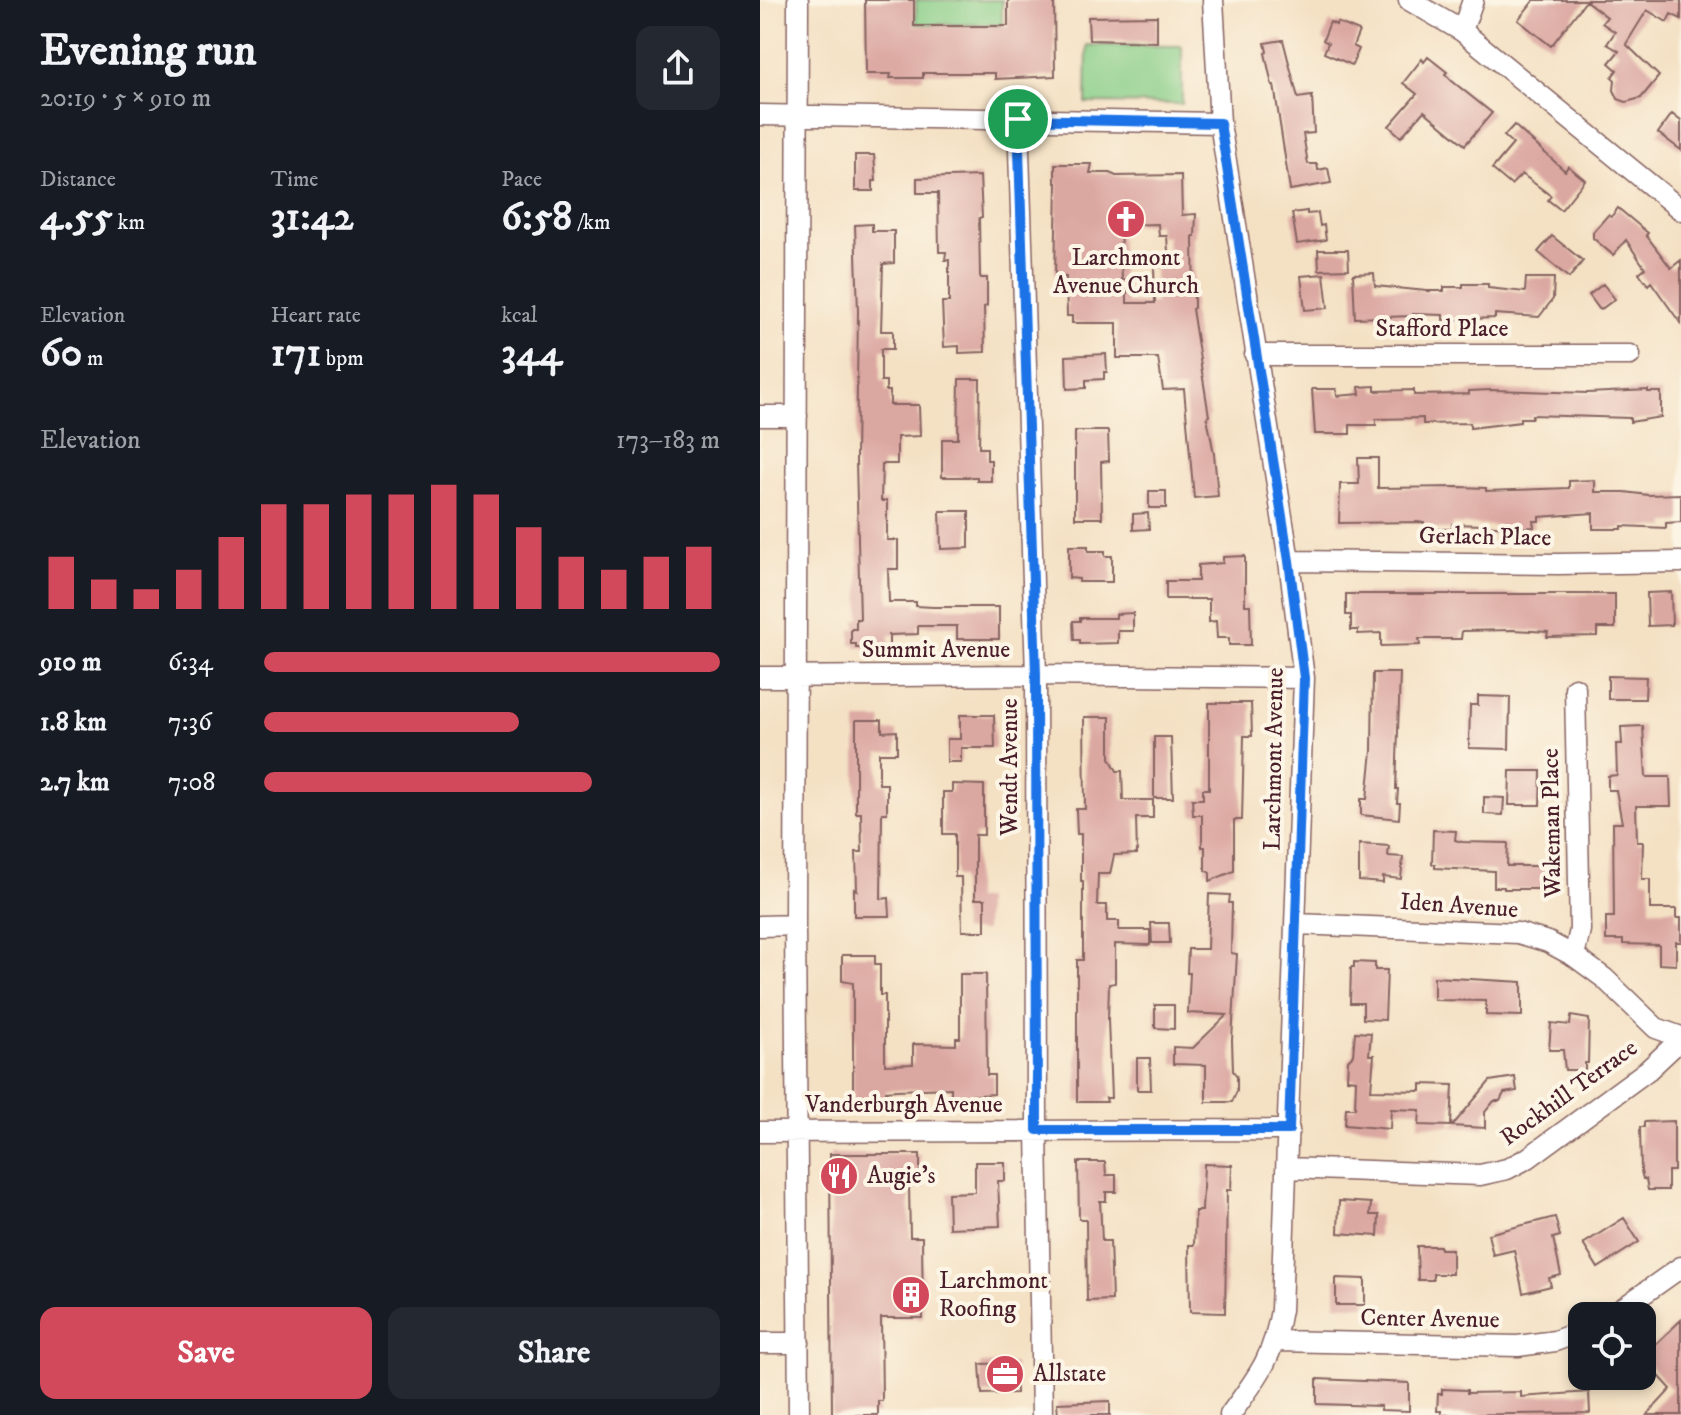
<!DOCTYPE html>
<html lang="en">
<head>
<meta charset="utf-8">
<style>
	:root { --surface:#171b24; --page:#242831; --text:#f1f3f6; --muted:#9ea1a6; --accent:#d1495b }
	body { margin:0; font-family:"IM FELL DW Pica",serif; background:var(--page); color:var(--text); height:100vh; display:flex; flex-direction:column; font-size:30px; white-space:nowrap }
	* { box-sizing:border-box; margin:0 }
	p { font-size:26px; color:var(--muted) }
	.icon { flex:none; width:44px; height:44px; fill:none; stroke:currentColor; stroke-width:2; stroke-linecap:round; stroke-linejoin:round }
	.map { position:relative; flex:1; overflow:hidden }
	.panel { display:flex; flex-direction:column; background:var(--surface); width:760px }
	.panel>* { flex:none }
	.controls { position:absolute; left:808px; top:1302px; display:grid; gap:16px }
	.controls a { display:grid; place-items:center; width:88px; height:88px; border-radius:16px; background:var(--surface); box-shadow:0 4px 12px #0003; font-size:40px }
	.pin { position:absolute; display:grid; place-items:center; width:68px; height:68px; color:#fff; margin:-34px; border:4px solid #fff; border-radius:50%; box-shadow:0 2px 8px #0007 }
	.round { display:grid; place-items:center; flex:none; width:84px; height:84px; border-radius:16px; background:var(--page) }
	.overview { display:flex; align-items:center; justify-content:space-between; height:136px; padding:0 40px }
	h1 { font-size:44px; font-weight:700; line-height:60px }
	.metrics { display:grid; grid-template-columns:repeat(3,1fr); gap:12px; height:136px; padding:8px 40px }
	.metrics div { display:grid; align-content:center }
	.metrics b { font-size:40px; font-weight:700 }
	.metrics small { font-size:22px; font-weight:400 }
	.metrics p { font-size:22px }
	.chart { height:224px; padding:16px 40px }
	.chart p { display:flex; justify-content:space-between }
	.chart svg { width:100%; height:144px; margin-top:8px; stroke:var(--accent); stroke-width:6 }
	.button { display:flex; gap:16px; margin-top:auto; padding:16px 40px }
	.button a { flex:1; height:92px; border-radius:16px; background:var(--accent); color:#fff; font-size:32px; font-weight:700; line-height:92px; text-align:center }
	.button a+a { background:var(--page); color:var(--text) }
	ul { padding:0 40px; list-style:none; font-size:26px }
	li { display:grid; grid-template-columns:128px 96px 1fr; align-items:center; height:60px }
	li i { height:20px; border-radius:10px; background:var(--accent) }
	main { display:flex; flex:1; min-height:0 }
	.map>svg:first-child { display:block }
	.green { fill:#89ce88; stroke:#6a765a; stroke-width:2 }
	.building { fill:#dba7a1; fill-rule:evenodd }
	.lines { fill:none; stroke-linecap:round; stroke-linejoin:round }
	.minor-casing { stroke:#866361; stroke-width:23 }
	.minor { stroke:#fff; stroke-width:20 }
	.route-casing { stroke:#fff; stroke-width:16 }
	.route { stroke:#1a73e8; stroke-width:10 }
	.labels { text-anchor:middle; dominant-baseline:central; stroke-width:8; stroke-linejoin:round; paint-order:stroke }
	.poi-label { font-size:24px; fill:#4a1f2b; stroke:#fcf5e5; text-anchor:start }
	.street-label { font-size:24px; fill:#4a1f2b; stroke:#fcf5e5 }
</style>
</head>
<body>
<main>
<section class="panel">
<div class="overview"><div><h1>Evening run</h1><p>20:19 · 5 × 910 m</p></div><a class="round"><svg class="icon" aria-label="share" viewBox="0 0 24 24"><path d="M12 15V3M7 8l5-5 5 5M5 13v7h14v-7"/></svg></a></div>
<div class="metrics">
<div><p>Distance</p><b>4.55<small> km</small></b></div>
<div><p>Time</p><b>31:42</b></div>
<div><p>Pace</p><b>6:58<small> /km</small></b></div>
</div>
<div class="metrics">
<div><p>Elevation</p><b>60<small> m</small></b></div>
<div><p>Heart rate</p><b>171<small> bpm</small></b></div>
<div><p>kcal</p><b>344</b></div>
</div>
<div class="chart"><p><span>Elevation</span>173–183 m</p>
<svg viewBox="0 0 160 44" preserveAspectRatio="none"><path d="M5 44V28M15 44V35M25 44V38M35 44V32M45 44V22M55 44V12M65 44V12M75 44V9M85 44V9M95 44V6M105 44V9M115 44V19M125 44V28M135 44V32M145 44V28M155 44V25"/></svg>
</div>
<ul>
<li><b>910 m</b>6:34<i style="width:100%"></i></li>
<li><b>1.8 km</b>7:36<i style="width:56%"></i></li>
<li><b>2.7 km</b>7:08<i style="width:72%"></i></li>
</ul>
<div class="button"><a>Save</a><a>Share</a></div>
</section>
<div class="map">
<svg width="921" height="1415" viewBox="0 0 921 1415">
	<rect width="100%" height="100%" fill="#fcf5e5"/>
	<filter id="ink" filterUnits="userSpaceOnUse"><feTurbulence type="fractalNoise" baseFrequency=".0125" numOctaves="2"/><feDisplacementMap in="SourceGraphic" scale="16" xChannelSelector="R" yChannelSelector="G"/><feConvolveMatrix kernelMatrix="1 2 1 2 8 2 1 2 1" color-interpolation-filters="sRGB"/></filter>
	<filter id="wash" filterUnits="userSpaceOnUse"><feTurbulence type="fractalNoise" baseFrequency=".006" numOctaves="4" result="noise"/><feDisplacementMap in="SourceGraphic" scale="32" xChannelSelector="R" yChannelSelector="G"/><feGaussianBlur stdDeviation="1.8" result="paint"/><feColorMatrix in="noise" values="0 0 0 0 0 0 0 0 0 0 0 0 0 0 0 0 0 1.4 0 .05"/><feComposite in="paint" operator="in"/></filter>
	<g filter="url(#wash)">
		<rect width="100%" height="100%" fill="#f4e1c4"/>
		<!-- green -->
		<path class="green" d="M156 0H242V25L156 24Z
			M327 45 422 46V104L326 103Z"/>
		<g id="blocks">
			<!-- building -->
			<path class="building" d="M105 0H154V26H248V0H294L295 76 235 79V73H163V78H130L131 74H106Z
				M774 0H921V19L911 14 907 22 887 10 866 44 899 76 881 98 866 102 858 99 854 90 855 80 852 77 857 70 849 63 859 51 847 44 855 32 842 23 847 17 826 1 791 46 758 20Z
				M397 16V42L329 40 328 17Z
				M570 22 576 25 577 22 599 31 593 46 599 49 592 65 564 53 568 43 563 40Z
				M523 40 538 98 552 96 554 133 543 134 548 164H557L558 170 568 168 571 183 530 190 514 85H512L505 53 507 52 505 43Z
				M668 57 687 72 685 74 692 81 732 113 705 145 664 111 641 137 629 126 657 94 643 83 662 59 664 62Z
				M912 114 921 121V150L898 133Z
				M754 125 805 171 808 166 825 180 801 210 788 200 791 196 762 174 751 185 732 169 753 144 744 136Z
				M95 155H114L116 181H113V191H95Z
				M295 164H332L330 173H350L356 176 421 175 422 215 436 214 435 236H433L434 308 432 309 449 416 447 417 454 454 458 496 434 498 424 389 403 390 398 358H357V323H312V316H307L306 277 295 276 297 183H295ZM398 224 399 236H407L409 267H394L395 303H367V280H362L360 225Z
				M220 176 222 217 219 218 220 276 221 278H227V306L224 307 225 352 199 353V346L184 347 182 302H189V260H185L186 252H179L178 193H157V178Z
				M858 208 888 233 886 235 911 268 921 260V324L891 282 888 285 879 273 885 268 866 240 853 255 833 238V232L848 215 851 217Z
				M547 211V214L558 213 560 226 564 225 566 240 537 244 532 213Z
				M112 224V231H134V263L123 264 121 331H133V349H121V381H126V391H130V405H159L160 436 137 437V464H122L121 501H127V540H138V569H128L129 602H156V606L173 607H239V639H197V626H158V634L129 635V648H96V644H91V629H96V619H100L96 461 98 311 95 225Z
				M792 236 823 261 809 278 778 252Z
				M558 250H588L589 269 559 270Z
				M614 273 615 286 667 291H684V287H703V284H728V288L765 292 766 278H794L793 299 779 317 735 314V318L683 320V315L653 314V316L595 318 593 274Z
				M564 274 568 308 545 310 541 276Z
				M843 284 855 299 840 310 829 295Z
				M346 354 347 372H344V379L326 380V388L307 389 306 356Z
				M199 379H220L219 448H227V460H231V481H217V477H182V439H198Z
				M615 386V391L654 390V395L709 394V391L731 390 828 393 888 390V392H901V417L870 422V418L772 415V418H760V422L710 428V423L663 424V418L616 419V425H590V434H555L552 389H576L577 396 600 394 599 387Z
				M315 431H348L349 461 341 462 342 518H315Z
				M598 458H618V488L700 487 726 488V491L809 488V481L835 480V492H865L888 495 921 494V522L906 523V528L862 526V529H833V513L779 517V521H773L774 527 746 529V527L723 525 692 524V529H664V522L579 523 580 484H599Z
				M389 491H406V508H389Z
				M180 511H209V548L181 549Z
				M388 513 389 529 373 530V514Z
				M309 546H328V551H345V556H352V582H319V579L309 578Z
				M485 556V605H490L491 645H469V638H457L456 621 449 622V599H406V581H438V565L463 563V557Z
				M911 592 912 625 888 626 887 593Z
				M586 594H855V628H837V636L787 637 788 632 753 630 702 631 701 639H659L660 645 621 646V633L598 634V630H591V615H586Z
				M373 613V631H358V643L320 644V640H314L313 621H320V618H356V614Z
				M613 673H640L636 789H638L637 803H640L639 819 601 815V799H607L612 751Z
				M848 676 886 677 885 699H848Z
				M718 696 750 697 749 749 709 748 710 705H718Z
				M449 703H491L492 736H484L482 820H474V871L450 881V873L445 870V847H442V815H433L432 799H443V789H449Z
				M200 715H234L235 748H201V762H187V739H200Z
				M324 717H350V758L357 771H362L363 800H393V818H376L377 854 354 855 350 874H338L337 905H347V921H359V930H390V945L355 944V983L349 984 348 1020 351 1098H346L347 1102H317V960H323V881H321V834H317L316 809H325Z
				M96 720H122V732L137 731V753H119V784H127V813H122L121 899 129 898 130 916H94V889L97 890 96 852H102L101 813H96Z
				M883 726 886 777H910L911 806H876L877 842H883L882 879H890V909H916V918H921V942H916V965L899 964V945L863 944V940H846V917H854L853 823H862L856 790H848V776L857 775 856 744H862L861 727Z
				M394 737H411L413 798H394Z
				M750 771H781L780 805H749Z
				M192 784 224 785V835H215V899H225V931H202L201 877H195V834H183V792H192Z
				M724 797 744 798 743 815 724 814Z
				M673 830 696 831 695 840 702 842 748 843 747 866H790V889H744V887H734V871L675 868V864H672Z
				M599 844 629 846 628 856 643 857 641 879 623 877V883L599 881Z
				M449 894 470 895 469 903H472L471 953 477 954 472 1040 473 1071 477 1076V1091L472 1102H446V1065L413 1064V1047L433 1048 467 1015 428 1013 430 973H427L428 949H447Z
				M391 923H409L410 943H392Z
				M82 955H115V964H120V995H125V1065L153 1064V1044L196 1045V1038H200V974H226L227 1075H234V1094L191 1097V1088L137 1090 126 1091V1102L93 1103V983L82 981Z
				M594 962 615 963V970H627L625 1020 603 1019V1003H590L591 967H594Z
				M674 977 762 982V1016L726 1015V1001L674 1000Z
				M395 1005H414V1029L395 1028Z
				M811 1016 829 1019 828 1063H825V1070H805L803 1050H789L791 1023 810 1025Z
				M595 1032 611 1033 609 1055H614L611 1090 661 1091V1084L693 1085 691 1126 659 1125 660 1110 631 1109 630 1129 585 1125 586 1108H595L596 1080 587 1079 588 1060 593 1055Z
				M377 1058H390L391 1090H377Z
				M755 1077 757 1091 744 1093 740 1101H734L725 1112V1128L692 1126 730 1081Z
				M914 1121V1171H908V1190H888L886 1179H883L881 1171 880 1127H884V1122Z
				M70 1154H160V1186H149L150 1237H162L163 1318H121L122 1401H118V1415H72Z
				M215 1162H245V1181H238L240 1226 189 1228 188 1193 215 1192Z
				M318 1162H345L346 1175H356V1192H346V1201H340L342 1241H350L352 1300 327 1301 326 1219H319Z
				M444 1164 472 1165 471 1190H467L465 1313 430 1312 429 1245H434L435 1211H442Z
				M579 1201 611 1203 610 1215H619L618 1236 578 1233Z
				M795 1217 800 1236 793 1238 801 1275 789 1278 791 1286 763 1293 754 1250 733 1255 728 1234Z
				M864 1218 879 1242 838 1268 823 1244Z
				M657 1246H680V1249H692V1274H673V1280H658Z
				M576 1278 605 1279V1305H576Z
				M921 1320V1415H887L911 1389 882 1357Z
				M255 1363 256 1393 222 1394 220 1364Z
				M557 1379 649 1383V1411L621 1410V1406L557 1404Z
				M682 1389 707 1390V1393L761 1392V1397L829 1392 830 1413 681 1415V1411H677L678 1394H682Z
				M350 1401V1415H298L297 1403Z"/>
		</g>
	</g>
	<g filter="url(#ink)">
		<use href="#blocks" fill-opacity="0" stroke="#866361" stroke-width="2"/>
		<g class="lines">
			<defs>
				<path id="minor" d="M38 0 35 925 39 1415
					M453 0 460 123 529 561 544 678 521 1310C513 1359 498 1376 470 1415
					M649 0 702 31 921 210
					M702 31 713 0
					M0 115 460 123
					M258 119 276 675 277 1130 282 1415
					M495 355H870
					M0 416H37
					M529 561 798 564 921 562
					M0 677 276 675 544 678
					M537 924 758 933 788 942 814 956 844 978 896 1028 921 1037
					M0 926 35 925
					M814 956 820 930 815 688
					M0 1132 529 1130
					M527 1168 720 1175 747 1169 768 1158 888 1070 921 1039
					M852 1316 921 1267
					M516 1341 758 1346 795 1341 822 1331
					M0 1343H39"/>
			</defs>
			<!-- minor casing -->
			<use href="#minor" class="minor-casing"/>
			<!-- minor -->
			<use href="#minor" class="minor"/>
		</g>
	</g>
	<g class="lines" filter="url(#ink)">
		<defs>
			<path id="route" d="M258 119 460 123 529 561 544 678 529 1130H277L276 675Z"/>
		</defs>
		<!-- route casing -->
		<use href="#route" class="route-casing"/>
		<!-- route -->
		<use href="#route" class="route"/>
	</g>
	<!-- icons -->
	<defs>
		<symbol id="church-disc" viewBox="-11 -11 22 22"><circle r="9.5" fill="#d1495b" stroke="#fcf5e5"/><path d="M-1.2-6h2.4v3.5h3.3v2.4h-3.3V6h-2.4V-.1h-3.3v-2.4h3.3Z" fill="#fff"/></symbol>
		<symbol id="restaurant-disc" viewBox="-11 -11 22 22"><circle r="9.5" fill="#d1495b" stroke="#fcf5e5"/><path d="M-5-6h1v4h1v-4h1v4h1v-4h1v5L-1.5 .5V6h-2V.5L-5-1ZM5-6V6H3V1.5H1.5Q1.5-4 5-6Z" fill="#fff"/></symbol>
		<symbol id="building-disc" viewBox="-11 -11 22 22"><circle r="9.5" fill="#d1495b" stroke="#fcf5e5"/><path d="M-4-6H4V6H1V3H-1V6H-4ZM-2.5-4.3h1.7v1.8h-1.7ZM.8-4.3h1.7v1.8H.8ZM-2.5-1h1.7V.8h-1.7ZM.8-1h1.7V.8H.8Z" fill="#fff"/></symbol>
		<symbol id="office-disc" viewBox="-11 -11 22 22"><circle r="9.5" fill="#d1495b" stroke="#fcf5e5"/><path d="M-6-3h4V-5.5h4V-3h4V5H-6ZM-1-4.5V-3h2v-1.5ZM-6 0V1H6V0Z" fill="#fff"/></symbol>
	</defs>
	<g fill-rule="evenodd">
		<use href="#church-disc" x="344" y="197" width="44" height="44"/>
		<use href="#restaurant-disc" x="57" y="1154" width="44" height="44"/>
		<use href="#building-disc" x="129" y="1273" width="44" height="44"/>
		<use href="#office-disc" x="223" y="1352" width="44" height="44"/>
	</g>
	<g class="labels">
		<!-- poi labels -->
		<g class="poi-label">
			<text x="366" y="258" text-anchor="middle">Larchmont<tspan x="366" dy="28">Avenue Church</tspan></text>
			<text x="107" y="1176">Augie's</text>
			<text x="179" y="1281">Larchmont<tspan x="179" dy="28">Roofing</tspan></text>
			<text x="273" y="1374">Allstate</text>
		</g>
		<!-- street labels -->
		<g class="street-label">
			<text x="682" y="329">Stafford Place</text>
			<text transform="translate(725 537) rotate(1)">Gerlach Place</text>
			<text x="176" y="650">Summit Avenue</text>
			<text transform="translate(514 759) rotate(-89)">Larchmont Avenue</text>
			<text transform="translate(250 767) rotate(-90)">Wendt Avenue</text>
			<text transform="translate(792 823) rotate(-91)">Wakeman Place</text>
			<text transform="translate(699 906) rotate(4)">Iden Avenue</text>
			<text transform="translate(809 1093) rotate(-36)">Rockhill Terrace</text>
			<text x="144" y="1105">Vanderburgh Avenue</text>
			<text transform="translate(670 1319) rotate(1)">Center Avenue</text>
		</g>
	</g>
</svg>
<div class="controls">
<a><svg class="icon" aria-label="locate" viewBox="0 0 24 24"><circle cx="12" cy="12" r="6"/><path d="M12 2v4M12 18v4M2 12h4M18 12h4"/></svg></a>
</div>
<div class="pin" style="left:258px;top:119px;background:#1e9e55"><svg class="icon" aria-label="arrive" viewBox="0 0 24 24"><path d="M6 21V4h12l-3 4 3 4H6"/></svg></div>
</div>
</main>
</body>
</html>
